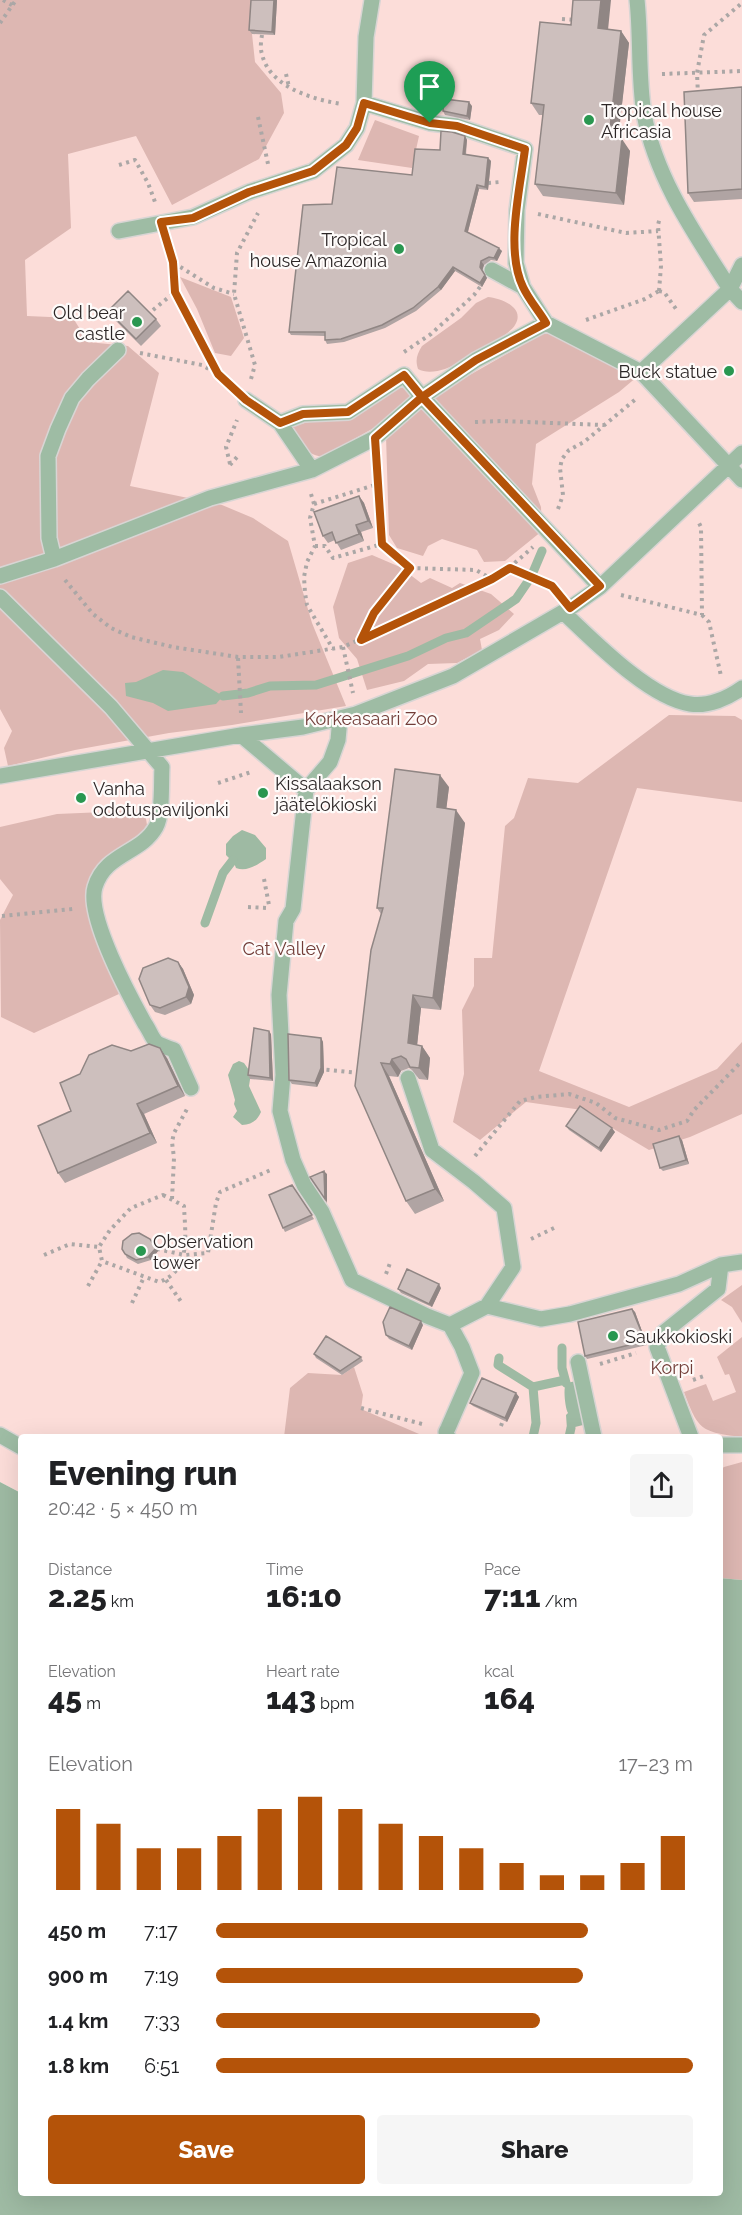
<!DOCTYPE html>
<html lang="en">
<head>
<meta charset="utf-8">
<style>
	:root { --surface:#fff; --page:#f6f6f6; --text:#202124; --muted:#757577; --accent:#b45309 }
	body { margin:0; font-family:Raleway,sans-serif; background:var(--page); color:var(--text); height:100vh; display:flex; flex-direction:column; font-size:22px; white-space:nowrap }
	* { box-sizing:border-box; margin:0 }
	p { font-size:20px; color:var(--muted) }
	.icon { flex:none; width:33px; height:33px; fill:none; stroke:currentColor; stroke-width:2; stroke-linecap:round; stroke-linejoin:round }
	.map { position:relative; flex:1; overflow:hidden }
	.panel { position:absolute; left:18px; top:1434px; width:705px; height:762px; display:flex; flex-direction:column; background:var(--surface); border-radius:6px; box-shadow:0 6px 24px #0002 }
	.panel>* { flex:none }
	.pin { position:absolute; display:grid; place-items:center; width:51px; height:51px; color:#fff; margin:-62px -26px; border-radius:50% 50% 50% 0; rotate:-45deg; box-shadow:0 0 6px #0007 }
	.pin .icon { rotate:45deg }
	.round { display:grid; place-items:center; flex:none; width:63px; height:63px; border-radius:6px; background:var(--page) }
	.overview { display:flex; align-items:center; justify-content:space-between; height:102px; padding:0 30px }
	h1 { font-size:33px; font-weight:800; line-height:45px }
	.stats { display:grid; grid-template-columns:repeat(3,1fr); gap:9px; height:102px; padding:6px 30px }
	.stats div { display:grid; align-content:center }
	.stats b { font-size:30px; font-weight:800 }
	.stats small { font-size:16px; font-weight:400 }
	.stats p { font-size:16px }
	.chart { height:168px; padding:12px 30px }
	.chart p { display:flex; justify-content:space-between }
	.chart svg { width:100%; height:108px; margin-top:6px; stroke:var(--accent); stroke-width:6 }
	.action { display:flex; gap:12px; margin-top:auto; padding:12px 30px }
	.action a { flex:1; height:69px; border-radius:6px; background:var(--accent); color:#fff; font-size:24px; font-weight:800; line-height:69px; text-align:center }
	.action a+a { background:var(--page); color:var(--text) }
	ul { padding:0 30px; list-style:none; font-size:20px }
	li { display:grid; grid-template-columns:96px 72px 1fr; align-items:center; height:45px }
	li i { height:15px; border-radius:8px; background:var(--accent) }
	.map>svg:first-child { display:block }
	.green { fill:#fcddd9 }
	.forest { fill:#ddb7b2 }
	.water { fill:#9ebaa3 }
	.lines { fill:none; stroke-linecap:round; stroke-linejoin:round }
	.stream { stroke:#9ebaa3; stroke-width:9 }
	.lane-casing { stroke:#d8d5d4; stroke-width:18 }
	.path { stroke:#aba7a6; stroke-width:4; stroke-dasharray:3 4.5; stroke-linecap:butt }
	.lane { stroke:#9ebca4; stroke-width:15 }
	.wall { fill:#b0a4a3 }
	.shaded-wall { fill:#908684 }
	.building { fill:#cdbfbd; stroke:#908684; stroke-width:1.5 }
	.route-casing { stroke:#fff; stroke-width:12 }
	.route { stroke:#b45309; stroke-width:8 }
	.poi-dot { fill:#299750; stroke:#fefbfa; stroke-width:2 }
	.labels { text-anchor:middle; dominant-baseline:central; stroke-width:4.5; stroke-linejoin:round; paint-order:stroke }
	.poi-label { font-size:18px; fill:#2c2626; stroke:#fefbfa; text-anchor:start }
	.park-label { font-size:18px; fill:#723d38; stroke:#fefbfa }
</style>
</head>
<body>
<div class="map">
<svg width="742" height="2215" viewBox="0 0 742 2215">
	<rect width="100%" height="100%" fill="#fefbfa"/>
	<!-- green -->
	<path class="green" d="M0 0H742V1580L720 1578V1437H21V1493L0 1482Z"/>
	<!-- forest -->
	<path class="forest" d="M0 0H254L252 34 255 62 281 93 284 113 259 159 172 205 136 136 68 154 71 228 25 260 27 316 73 318 88 342 128 346 159 373 130 486 222 505 253 518 288 541 312 623 346 706 232 725 169 733 75 750 8 766 4 748 12 731 0 709Z
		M375 120 419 136 412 168 358 160Z
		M180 277 231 297 244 338 231 356 215 353 197 309Z
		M488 297C500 298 526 307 515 325 508 337 459 364 445 369 436 372 425 373 418 369 415 360 417 354 422 346L461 318 476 303Z
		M545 332 638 376 619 392 536 444 532 484 541 507 542 531 505 561 484 562 477 550 442 539 428 546 423 556 397 548 389 535 386 436 440 392Z
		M399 387 407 389 411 397 379 425 324 456C306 458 298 438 289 426L341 416 350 417 362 413 385 393Z
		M372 555 400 567 421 583 430 578 452 588 460 583 491 594 514 614 499 630 480 639 482 650 457 663 428 664 404 681 367 690 357 659 339 638 333 607 348 563Z
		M669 715 735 716 742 720V802L637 788 539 1071 629 1107 717 1069 742 1042V1114L690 1137 649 1150 582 1110 526 1102 480 1140 453 1122 464 1074 462 1010 474 986V958H492L505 826 514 818 528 778 578 783Z
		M128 811 145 813 148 831 98 864 87 904 119 994 34 1033 1 1017 0 920 13 895 0 879V827L57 814Z
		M742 1285V1323L732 1307 721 1300Z
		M742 1337V1437C701 1432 698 1430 684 1392L706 1384 713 1401 736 1392 729 1374 725 1375 717 1357Z
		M354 1367 363 1395 361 1409 426 1437H284L290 1388 308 1373 342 1375Z
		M742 1462V1580L720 1578V1470L724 1467Z"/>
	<!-- water -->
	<path class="water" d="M163 670 183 672 223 696 216 704 168 711 153 703 126 696 125 683 136 682Z
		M242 830 255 835 266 848V859C257 865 247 872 236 868L232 858H229L226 855V844L233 836Z
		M239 1061 244 1063 251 1073 249 1086 261 1112C257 1121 252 1124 242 1125L233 1117 237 1111 234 1104 235 1100 228 1075 233 1064Z
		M575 1381 583 1425 567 1429 566 1415 568 1413C565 1408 563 1387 566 1385 568 1382 572 1382 575 1381Z
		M0 1482 21 1493V2193H720V1578L742 1580V2215H0Z"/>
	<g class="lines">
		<!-- stream -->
		<path class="stream" d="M223 696 248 693 270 686 316 685 408 656 446 638 466 633 516 599 531 577 542 551
			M205 923 223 873 233 860
			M562 1348V1368L566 1383
			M499 1358 498 1365 533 1387 565 1380
			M533 1437 536 1423 533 1387
			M569 1437 571 1428"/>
		<defs>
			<path id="lane" d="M637 0C641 38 638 76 644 114 656 179 695 234 730 289
				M364 103 430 123 457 126 525 149 517 210 516 263 523 287 546 323 641 372 742 480
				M119 231 193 217 249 192 313 171 346 145 357 128 364 103 366 37 372 0
				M492 270 523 287
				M730 289 742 265
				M641 372 730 289 742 302
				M246 400 280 423 312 470
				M280 423 303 414 348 412 404 375 422 397 600 587
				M54 559 49 538 48 456 58 429 72 398 88 379 118 350
				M0 576 54 559 210 498 312 470 375 438 422 397 476 360 546 323
				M0 597 111 707 162 767C161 783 163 814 156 827 141 854 105 853 95 887 86 916 130 997 145 1024 149 1029 152 1039 157 1043 162 1046 169 1048 174 1050L191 1088
				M563 612C593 640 649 698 690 704 708 707 728 698 742 688
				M340 718 338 740 330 762 306 790 293 909 286 921 279 995 283 1075 280 1111 293 1160 304 1185 322 1212 352 1280 427 1316 450 1325 487 1306 541 1319 570 1314 679 1284 721 1265 742 1262
				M241 735 306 790
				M0 776 241 735 303 727 356 714 453 676 570 608 600 587 742 453
				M408 1078 432 1150 474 1182 504 1208 513 1267 487 1306
				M578 1362 594 1437
				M0 1435 21 1447
				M448 1437 446 1432 448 1428 472 1373 462 1347 450 1325
				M691 1437 657 1347 663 1333 718 1289 721 1265
				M720 1445H742"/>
		</defs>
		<!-- lane casing -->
		<use href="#lane" class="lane-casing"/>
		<!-- path -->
		<path class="path" d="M3 0 12 5
			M562 19 576 20
			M0 23 16 0
			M262 35C261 41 260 48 262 54 269 87 314 100 342 104
			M286 74 289 87
			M662 74 742 71
			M698 95 697 73 704 35 742 3
			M258 117 268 164
			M119 165 135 160 148 183 155 202
			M488 183 500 182
			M538 214 626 233 658 231
			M168 244 173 263 175 292 218 374 230 385
			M174 263 214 288 234 294
			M659 291 661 266 658 225 660 217
			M659 291 664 292 676 309
			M153 310 175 292
			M586 320 645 299 659 291
			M404 352 431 334 474 295 480 287
			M140 353 202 365 216 373
			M251 379 255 365 234 294 237 253 258 213
			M475 422 501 421 604 425
			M230 464 226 447 237 420
			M230 465 237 457
			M311 494 314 504 310 518 315 546 307 562 304 577 305 593 307 605 333 649
			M314 504 378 484
			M558 509 563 495 560 468 562 459 569 450 584 442 637 398
			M315 546H325L333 558 382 544
			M410 568 476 570 492 579
			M509 568 552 586 556 592
			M65 580 93 614 111 628 131 637 173 647 238 657H279L343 647 492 579 509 568 533 547
			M621 595 702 615 701 527 699 523
			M702 615 709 622 721 676
			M361 639 374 613 410 568 382 544 376 462
			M343 647 353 693
			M238 658 241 713
			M218 783 251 772
			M264 879 269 905
			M248 907 268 908
			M2 916 73 909
			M319 1069 359 1073
			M475 1156 520 1101 536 1097 569 1094 596 1103 615 1118 659 1130 687 1121 694 1110 742 1061
			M163 1195 184 1206C185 1233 192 1271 159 1282L102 1261 99 1247 110 1230 131 1208Z
			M172 1199 174 1158 172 1142 174 1133 187 1109
			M531 1239 554 1228
			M157 1249 185 1255 208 1253 216 1203 220 1192 273 1169
			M44 1255 70 1244 99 1247
			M386 1274 390 1263
			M166 1280 182 1303
			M88 1286 102 1261
			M132 1303 144 1277
			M600 1364 636 1353
			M693 1380 707 1375
			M361 1408 426 1425
			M501 1426 503 1420"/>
		<!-- lane -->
		<use href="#lane" class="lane"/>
	</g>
	<!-- wall -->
	<path class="wall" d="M251 0H277L275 35 252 34 249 30Z
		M608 29 621 31 629 43 618 138 630 151 624 205 543 196 535 184 543 115H539L531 103Z
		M742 87V199L694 202 688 193Z
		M472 106 470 120 445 115 443 111Z
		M465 136 467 140 466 155 488 158 491 161 488 190 479 189 468 232 502 251 497 261 491 260 484 265 482 271 487 278 482 287 455 271 441 290 416 311 385 328 344 342 327 344 325 340V336L291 335 289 332 332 204 412 175 440 150Z
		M108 311 156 319 161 326 141 346 113 318Z
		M359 496 364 503 373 528 361 532 364 541 341 550 335 540 328 543 323 536Z
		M449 787 446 809 465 823 441 1010 421 1008 417 1045 422 1046 430 1058 428 1080 419 1079 412 1070 409 1068 401 1071 398 1077 389 1076 444 1201 415 1214 406 1201 355 1086 381 914 377 908Z
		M178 962 183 969 194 995 191 1004 165 1015 155 1012 150 1005Z
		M271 1034 273 1081 250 1079 248 1075Z
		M321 1038 323 1042 324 1072 317 1087 292 1084 289 1080Z
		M167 1058 185 1096 144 1114 157 1143 65 1183 58 1173 71 1111Z
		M566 1126 615 1132 601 1152 569 1130Z
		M682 1140 689 1164 663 1171 660 1168Z
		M292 1185 314 1219 285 1232 283 1228Z
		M150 1239 158 1251 151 1260 138 1264 127 1258 125 1254Z
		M441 1288 432 1307 401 1293 398 1289Z
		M632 1309 635 1312 647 1345 587 1359 585 1356Z
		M423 1325 412 1350 389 1339 386 1335Z
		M314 1354 361 1357 363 1361 342 1375 316 1358Z
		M516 1393 519 1397 507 1422 473 1406 470 1403Z"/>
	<!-- shaded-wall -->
	<path class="shaded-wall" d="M274 0H277L275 35 272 32Z
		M601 0H611L607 40 598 28Z
		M621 31 629 43 617 149 609 137Z
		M469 102 472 106 470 120 467 116Z
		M465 136 467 140 465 158 463 154Z
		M622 139 630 151 624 205 616 193Z
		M488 158 491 161 488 190 485 187Z
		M477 185 479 189 467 235 465 231Z
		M499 248 502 251 497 261 494 258Z
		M481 261 484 265 482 271 480 267Z
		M453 267 455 271 441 290 438 287Z
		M485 275 487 278 482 287 480 283Z
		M359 496 364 503 373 528 368 521Z
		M356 525 361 532 364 541 359 534Z
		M440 775 449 787 445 820 437 807Z
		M456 810 465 823 441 1010 433 998Z
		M178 962 183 969 194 995 191 1004 186 997Z
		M413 995 421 1008 416 1056 408 1043Z
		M269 1031 271 1034 273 1081 270 1078Z
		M321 1038 323 1042 324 1072 317 1087 315 1083Z
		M422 1046 430 1058 428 1080 419 1068Z
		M160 1048 167 1058 185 1096 178 1086Z
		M392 1059 401 1071 398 1077 390 1064Z
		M381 1063 389 1076 444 1201 435 1189Z
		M137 1104 144 1114 157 1143 150 1133Z
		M612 1128 615 1132 601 1152 599 1148Z
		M679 1136 682 1140 689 1164 686 1160Z
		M324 1171 327 1174V1203L325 1199Z
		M156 1248 158 1251 151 1260 148 1257Z
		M439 1284 441 1288 432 1307 429 1304Z
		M632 1309 635 1312 647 1345 645 1341Z
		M421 1321 423 1325 412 1350 409 1346Z
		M516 1393 519 1397 507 1422 505 1418Z"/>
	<!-- building -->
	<path class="building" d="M251 0H274L272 32 249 30Z
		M573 0H601L598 28 621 31 609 137 622 139 616 193 535 184 544 105 531 103 540 22 571 25Z
		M742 87V189L688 193 684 92Z
		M444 99 469 102 467 116 443 111Z
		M441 131 452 132 465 136 463 154 488 158 485 187 477 185 465 231 499 248 494 258 489 257 481 261 480 267 485 275 480 283 453 267 438 287 413 308 382 325 341 339 325 340V332H289L303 205 332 204 337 167 412 175 415 149 440 150Z
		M128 291 156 319 136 339 108 311Z
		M359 496 368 521 356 525 359 534 336 543 332 532 323 536 314 512Z
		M395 769 440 775 437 807 456 810 433 998 413 995 408 1043 422 1046 419 1068 410 1067 406 1059 401 1056 392 1059 390 1064 381 1063 435 1189 406 1201 355 1086 371 950 383 908H377Z
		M168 958 178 962 189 987 186 997 160 1008 150 1005 139 979 143 968Z
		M254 1028 269 1031 270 1078 248 1075Z
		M288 1034 321 1038V1068L315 1083 289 1080Z
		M149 1044 160 1048 178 1086 137 1104 150 1133 58 1173 38 1126 71 1111 60 1083 80 1074 89 1055 112 1045 131 1051Z
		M580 1106 612 1128 599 1148 566 1126Z
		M679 1136 686 1160 660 1168 653 1144Z
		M324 1171 325 1199 310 1177Z
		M292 1185 312 1215 283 1228 269 1195Z
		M139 1233 150 1239 156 1248 148 1257 136 1260 125 1254 122 1249 123 1241 132 1234Z
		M407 1269 439 1284 429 1304 398 1289Z
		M390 1307 421 1321 409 1346 386 1335 383 1322Z
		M632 1309 645 1341 585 1356 578 1322Z
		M326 1336 361 1357 340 1371 314 1354Z
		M482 1378 516 1393 505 1418 470 1403Z"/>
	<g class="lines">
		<defs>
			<path id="route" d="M430 123 457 126 525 149C520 189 505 250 523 287 529 300 539 311 546 323L476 360 422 397 375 438 382 544 410 568 374 613 361 640 492 579 510 568 552 586 570 608 600 586 422 397 404 375 348 412 303 414 280 423 246 400 218 374 175 292 173 262 161 222 193 218 249 192 313 171 346 145 357 128 364 103 430 123"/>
		</defs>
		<!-- route casing -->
		<use href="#route" class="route-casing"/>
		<!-- route -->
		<use href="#route" class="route"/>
	</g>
	<!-- markers -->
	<g class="poi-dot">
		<circle cx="589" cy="120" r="6"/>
		<circle cx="399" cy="249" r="6"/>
		<circle cx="137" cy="322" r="6"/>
		<circle cx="729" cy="371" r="6"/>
		<circle cx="263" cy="793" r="6"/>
		<circle cx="81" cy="798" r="6"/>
		<circle cx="141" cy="1251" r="6"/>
		<circle cx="613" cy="1336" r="6"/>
	</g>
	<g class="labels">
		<!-- poi labels -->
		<g class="poi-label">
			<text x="601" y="110">Tropical house<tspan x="601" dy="21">Africasia</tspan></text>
			<text x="387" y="239" text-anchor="end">Tropical<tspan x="387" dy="21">house Amazonia</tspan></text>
			<text x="125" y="312" text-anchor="end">Old bear<tspan x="125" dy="21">castle</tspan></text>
			<text x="717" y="371" text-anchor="end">Buck statue</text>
			<text x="275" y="783">Kissalaakson<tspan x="275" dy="21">jäätelökioski</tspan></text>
			<text x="93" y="788">Vanha<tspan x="93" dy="21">odotuspaviljonki</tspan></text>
			<text x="153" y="1241">Observation<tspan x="153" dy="21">tower</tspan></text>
			<text x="625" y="1336">Saukkokioski</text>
		</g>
		<!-- park labels -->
		<g class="park-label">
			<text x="371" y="718">Korkeasaari Zoo</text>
			<text x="284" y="948">Cat Valley</text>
			<text x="672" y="1367">Korpi</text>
		</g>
	</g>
</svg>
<div class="pin" style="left:430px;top:123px;background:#1e9e55"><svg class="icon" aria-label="arrive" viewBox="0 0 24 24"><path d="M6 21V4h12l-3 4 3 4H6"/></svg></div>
<section class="panel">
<div class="overview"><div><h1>Evening run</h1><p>20:42 · 5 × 450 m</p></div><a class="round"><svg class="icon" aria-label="share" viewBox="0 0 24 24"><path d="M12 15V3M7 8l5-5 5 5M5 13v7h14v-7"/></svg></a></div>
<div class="stats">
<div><p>Distance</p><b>2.25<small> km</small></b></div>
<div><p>Time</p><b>16:10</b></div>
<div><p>Pace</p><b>7:11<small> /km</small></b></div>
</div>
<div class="stats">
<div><p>Elevation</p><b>45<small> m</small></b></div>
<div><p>Heart rate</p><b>143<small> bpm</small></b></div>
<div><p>kcal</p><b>164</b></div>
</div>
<div class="chart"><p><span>Elevation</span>17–23 m</p>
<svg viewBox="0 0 160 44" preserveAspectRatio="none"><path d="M5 44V11M15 44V17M25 44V27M35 44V27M45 44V22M55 44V11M65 44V6M75 44V11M85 44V17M95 44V22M105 44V27M115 44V33M125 44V38M135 44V38M145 44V33M155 44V22"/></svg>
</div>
<ul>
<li><b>450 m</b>7:17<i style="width:78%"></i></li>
<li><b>900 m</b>7:19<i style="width:77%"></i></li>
<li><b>1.4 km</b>7:33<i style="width:68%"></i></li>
<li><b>1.8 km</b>6:51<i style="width:100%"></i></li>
</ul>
<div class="action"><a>Save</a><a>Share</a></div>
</section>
</div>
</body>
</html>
